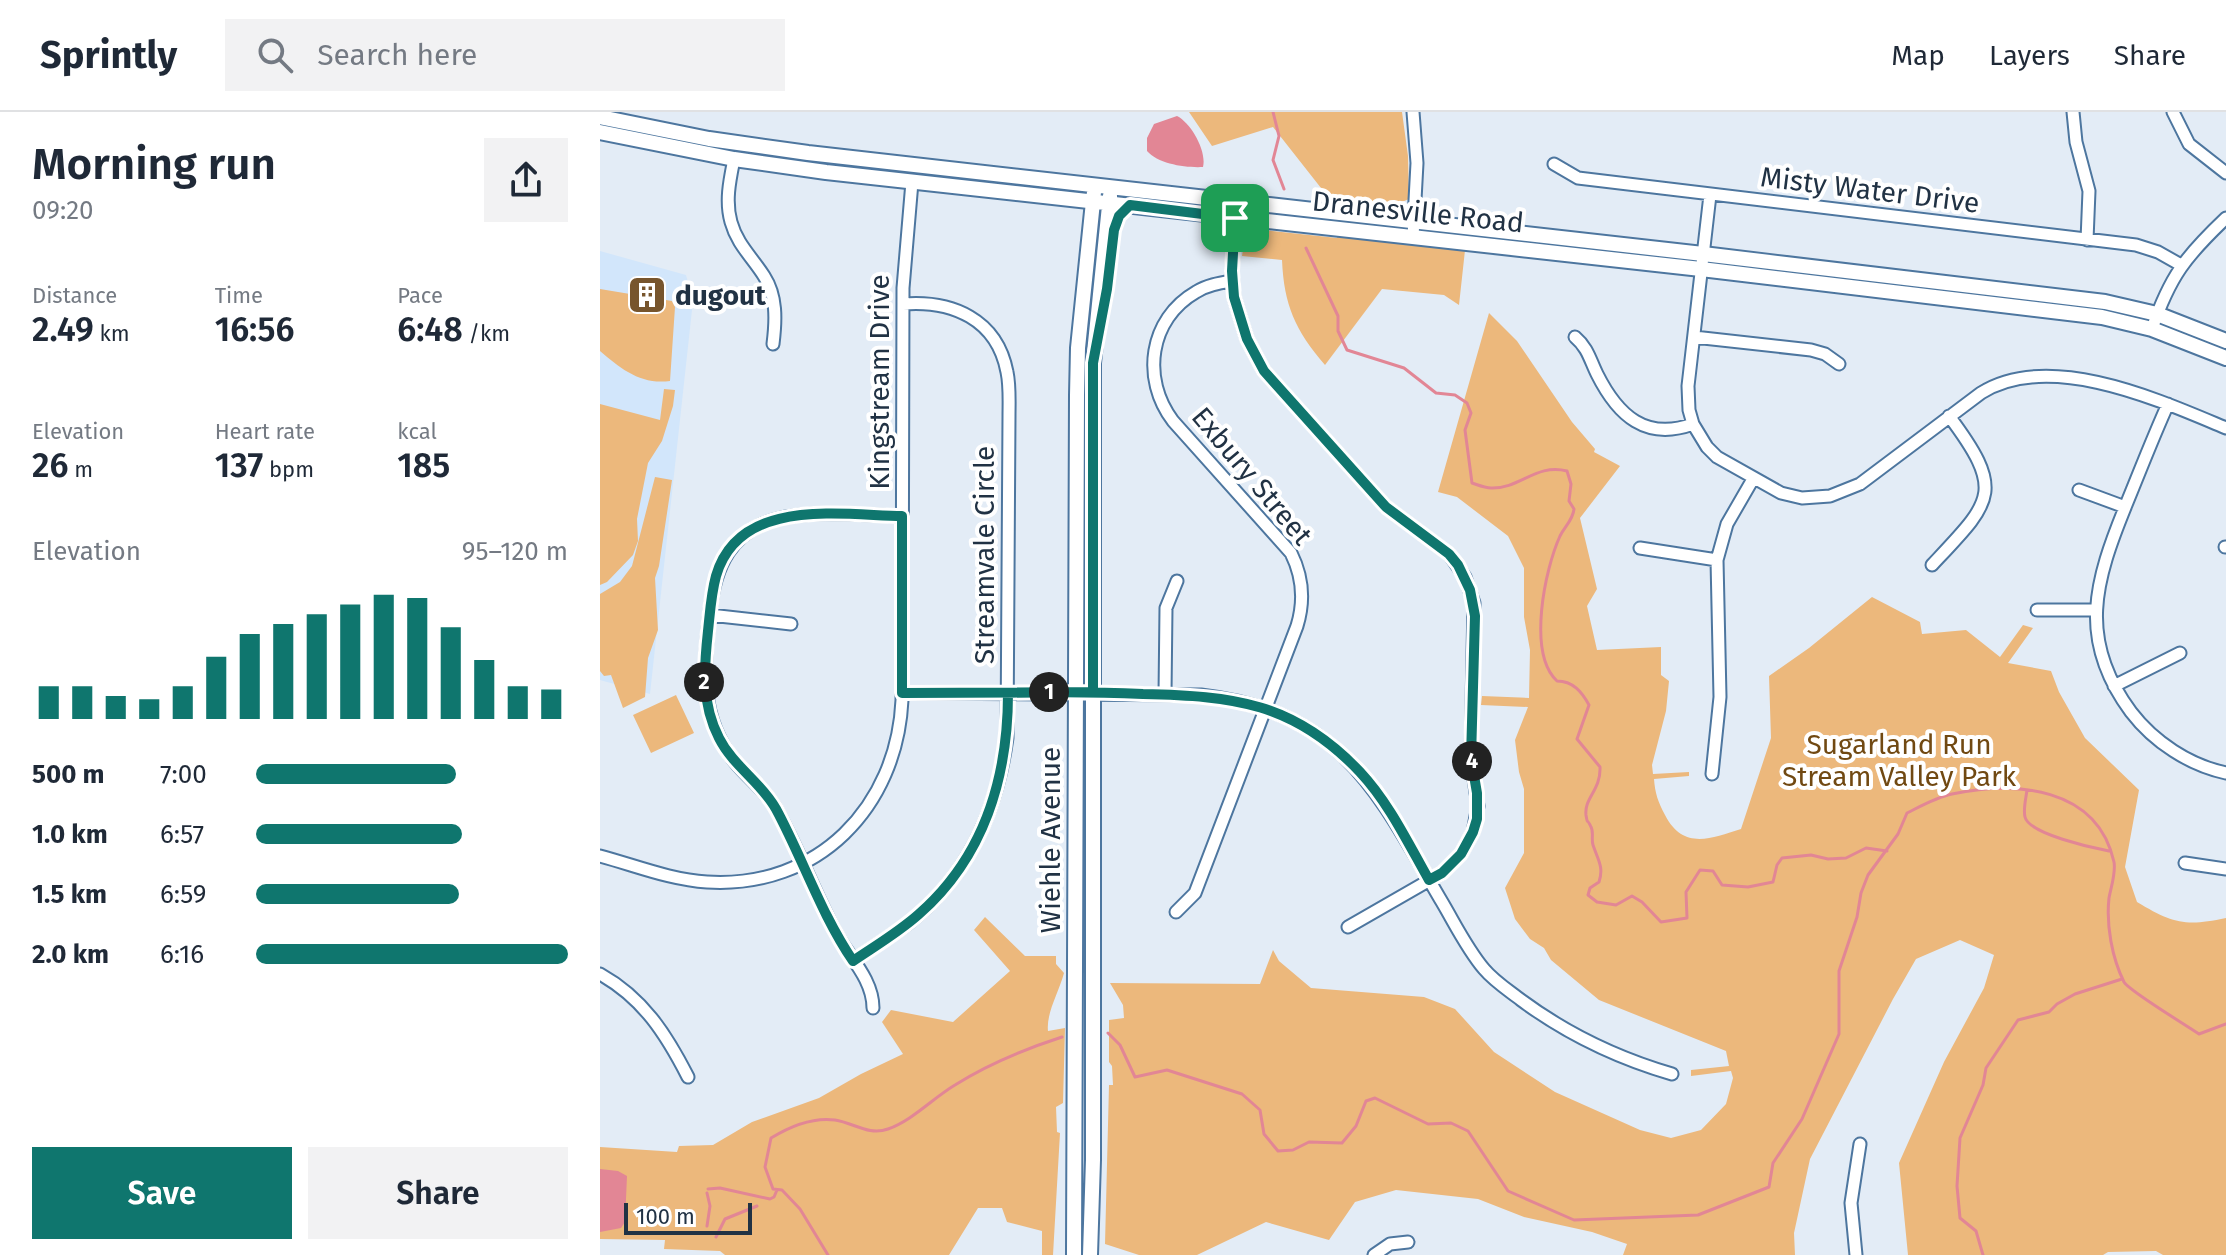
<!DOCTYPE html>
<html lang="en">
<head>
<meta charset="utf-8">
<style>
	:root { --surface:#fff; --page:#f2f2f3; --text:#1f2937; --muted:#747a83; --line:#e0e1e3; --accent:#0f766e }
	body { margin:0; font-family:"Fira Sans",sans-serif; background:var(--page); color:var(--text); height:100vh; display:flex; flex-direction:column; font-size:30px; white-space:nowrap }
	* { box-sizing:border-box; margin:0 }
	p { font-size:26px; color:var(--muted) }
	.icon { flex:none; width:44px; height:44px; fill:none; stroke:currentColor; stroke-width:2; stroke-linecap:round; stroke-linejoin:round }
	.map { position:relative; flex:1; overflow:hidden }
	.drawer { display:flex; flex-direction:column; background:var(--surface); width:600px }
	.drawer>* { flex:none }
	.scale { position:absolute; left:24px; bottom:20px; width:128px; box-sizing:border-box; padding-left:8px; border:4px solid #213244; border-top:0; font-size:22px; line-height:28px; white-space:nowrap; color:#213244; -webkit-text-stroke:6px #fff; paint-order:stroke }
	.pin { position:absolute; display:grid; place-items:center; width:68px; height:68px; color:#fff; margin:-34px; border-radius:16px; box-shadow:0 4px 12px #0006 }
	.km { position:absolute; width:40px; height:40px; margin:-20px; border-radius:50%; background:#222; color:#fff; font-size:22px; line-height:40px; text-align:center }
	.round { display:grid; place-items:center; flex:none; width:84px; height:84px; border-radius:0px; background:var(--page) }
	.head { display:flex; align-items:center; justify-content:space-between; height:136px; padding:0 32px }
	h1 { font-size:44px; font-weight:600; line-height:60px }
	.stats { display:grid; grid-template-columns:repeat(3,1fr); gap:12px; height:136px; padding:8px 32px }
	.stats div { display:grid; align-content:center }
	.stats b { font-size:34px; font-weight:600 }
	.stats small { font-size:22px; font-weight:400 }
	.stats p { font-size:22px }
	.chart { height:224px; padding:16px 32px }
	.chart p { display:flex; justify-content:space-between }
	.chart svg { width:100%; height:144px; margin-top:8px; stroke:var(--accent); stroke-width:6 }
	.button { display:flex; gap:16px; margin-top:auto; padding:16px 32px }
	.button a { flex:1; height:92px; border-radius:0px; background:var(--accent); color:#fff; font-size:32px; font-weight:600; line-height:92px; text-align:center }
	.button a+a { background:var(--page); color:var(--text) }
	ul { padding:0 32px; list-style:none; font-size:26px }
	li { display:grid; grid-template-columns:128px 96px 1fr; align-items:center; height:60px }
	li i { height:20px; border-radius:10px; background:var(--accent) }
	header { display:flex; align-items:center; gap:48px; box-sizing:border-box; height:112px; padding:0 40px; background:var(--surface); border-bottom:2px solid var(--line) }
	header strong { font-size:38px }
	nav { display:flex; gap:44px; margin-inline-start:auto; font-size:28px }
	.search { width:560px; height:72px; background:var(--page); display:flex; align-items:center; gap:20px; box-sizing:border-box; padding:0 28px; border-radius:0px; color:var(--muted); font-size:30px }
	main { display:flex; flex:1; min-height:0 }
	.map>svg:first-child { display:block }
	.built { fill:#d2e6fb }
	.green { fill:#ecb87c }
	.water { fill:#e28695 }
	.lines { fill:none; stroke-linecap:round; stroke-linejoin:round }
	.stream { stroke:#e28695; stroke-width:3 }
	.minor-casing { stroke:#4d769f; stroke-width:15 }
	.major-casing { stroke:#4d769f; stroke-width:18 }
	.minor { stroke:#fff; stroke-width:11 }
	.major { stroke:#fff; stroke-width:14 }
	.route-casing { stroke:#fff; stroke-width:16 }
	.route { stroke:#0f766e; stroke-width:10 }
	.labels { text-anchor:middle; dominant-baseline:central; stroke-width:8; stroke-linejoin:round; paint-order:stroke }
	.street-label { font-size:28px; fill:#213244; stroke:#fff }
	.poi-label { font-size:28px; font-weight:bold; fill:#213244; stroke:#fff; text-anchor:start }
	.park-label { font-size:28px; fill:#714912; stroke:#fff }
</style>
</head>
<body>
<header>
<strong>Sprintly</strong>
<div class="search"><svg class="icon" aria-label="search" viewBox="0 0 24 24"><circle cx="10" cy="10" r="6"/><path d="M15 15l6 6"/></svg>Search here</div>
<nav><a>Map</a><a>Layers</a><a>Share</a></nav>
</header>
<main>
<section class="drawer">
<div class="head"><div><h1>Morning run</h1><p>09:20</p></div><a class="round"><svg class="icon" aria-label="share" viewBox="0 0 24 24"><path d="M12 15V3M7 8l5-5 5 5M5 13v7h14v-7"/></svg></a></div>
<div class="stats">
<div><p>Distance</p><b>2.49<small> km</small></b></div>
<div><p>Time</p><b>16:56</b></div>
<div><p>Pace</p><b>6:48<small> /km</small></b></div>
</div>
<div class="stats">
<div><p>Elevation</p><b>26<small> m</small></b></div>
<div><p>Heart rate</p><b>137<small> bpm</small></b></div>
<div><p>kcal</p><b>185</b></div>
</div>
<div class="chart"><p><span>Elevation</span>95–120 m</p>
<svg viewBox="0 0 160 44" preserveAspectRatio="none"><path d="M5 44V34M15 44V34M25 44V37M35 44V38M45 44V34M55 44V25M65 44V18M75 44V15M85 44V12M95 44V9M105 44V6M115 44V7M125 44V16M135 44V26M145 44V34M155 44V35"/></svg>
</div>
<ul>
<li><b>500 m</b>7:00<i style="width:64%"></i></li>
<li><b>1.0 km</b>6:57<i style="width:66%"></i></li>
<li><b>1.5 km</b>6:59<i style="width:65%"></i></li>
<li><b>2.0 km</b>6:16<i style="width:100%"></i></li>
</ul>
<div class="button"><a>Save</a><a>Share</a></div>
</section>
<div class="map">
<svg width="1626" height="1143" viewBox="0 0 1626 1143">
	<rect width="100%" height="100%" fill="#e3ecf6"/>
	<!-- built -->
	<path class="built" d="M0 139 86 163 93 189 50 582 0 568Z"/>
	<!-- green -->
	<path class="green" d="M589 0H802L808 44 809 87 788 96 732 90 673 15 612 34Z
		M654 117 737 126 736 117 866 129 859 193 844 183 782 177 725 253C695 218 684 193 682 148L642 144 645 124Z
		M0 177 72 189 75 195 70 269C41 273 21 257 0 239Z
		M889 201 917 229 972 310 995 337 994 340 1020 354 980 406 997 477 987 494 997 538 1061 535V563L1069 569 1066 599 1052 653 1053 662 1089 660V664L1054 667C1055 681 1058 690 1065 703 1083 738 1110 727 1141 717L1171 626 1169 564 1209 536 1272 485 1320 510 1322 522 1366 518 1400 545 1423 513 1433 516 1408 551 1451 559 1459 580 1485 626 1539 678 1525 755 1537 790C1572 811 1585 815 1626 806V1143H1563L1556 1139 1508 1140 1503 1143H1308L1299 1051 1344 950 1384 876 1394 843 1360 828 1316 847 1293 887 1210 1047 1194 1121 1195 1143H1023L1027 1132 992 1120 924 1105 878 1087 796 1078 755 1090 729 1128 666 1110 597 1143H539L505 1132 509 973H513L512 954 509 950V908L524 906 523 893 510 871 660 872 673 838 679 849 711 876 824 885 855 897 894 940 955 980 1040 1018 1071 1026 1101 1018 1126 992 1133 966 1131 959 1091 964V958L1129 954 1126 939 999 888 951 848 944 836 930 827 915 807 905 776 924 741V677L919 660 915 628 928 595 881 593 882 584 929 586 930 538 924 505V456L908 424 857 385 838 380Z
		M64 277 75 278 73 294 62 329 48 351 37 407 38 429 33 443 7 470 0 473V292L60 308Z
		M55 365 72 368 59 454 55 466 58 518 48 546 45 585 23 596 11 563 4 564 0 559V482L20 470 32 454Z
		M76 583 94 621 51 641 33 603Z
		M385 805 425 844H456V852L464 861C459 880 446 901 448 919L465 916 463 991 456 995 457 1020 460 1021 453 1143H442V1119L407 1110 402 1096H378L349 1143H125L120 1139 64 1137 65 1128 0 1127V1035L77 1040 79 1034 113 1033 152 1010 219 986 261 962 303 942 282 910 291 898 353 910 410 859 374 818Z"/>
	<!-- water -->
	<path class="water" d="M577 4C591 11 607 39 603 55 586 56 558 52 547 39V26L554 12Z
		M0 1057 18 1059 27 1064 25 1110 21 1116 0 1120Z"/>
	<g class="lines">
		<!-- stream -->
		<path class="stream" d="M673 0 679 24 673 48 684 77
			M706 136 738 204V219L747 238 804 256 836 281 855 283 867 291 871 301 865 318 872 371C878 373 885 376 891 376 920 377 936 351 967 359L971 372 969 389 974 397C973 408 965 414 960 424 945 457 927 541 957 569 973 569 982 580 989 593L977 627 1000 655C1001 678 984 686 986 703 988 715 986 704 991 715 994 720 991 727 993 733 998 748 1004 755 999 770L990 776 988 783 997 790 1016 793 1032 784 1042 790 1061 810 1087 806 1086 780 1100 758 1113 759 1122 773 1148 775 1173 770 1177 753 1182 746 1211 743 1228 747 1246 746 1266 736 1287 739
			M1427 678C1426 686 1423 697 1425 705 1429 722 1493 736 1509 739
			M508 921 520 933 535 965 567 958 642 982 660 998 664 1022 678 1039 693 1038 709 1030 742 1031 756 1014 766 989 775 986 828 1012 851 1011 868 1019 908 1079 974 1108 1098 1103 1169 1075 1173 1051 1202 1007 1239 922V859L1257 805 1261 781 1268 763 1298 722 1307 701C1321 694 1337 685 1352 682 1415 669 1497 674 1514 750 1516 761 1511 775 1509 786 1506 813 1512 846 1524 870 1529 879 1586 913 1599 922L1626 912
			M108 1077 120 1076 170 1087 174 1085 177 1078
			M107 1114 110 1094 107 1081
			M116 1125 125 1107 157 1094
			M228 1143 200 1097 182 1078 173 1077 165 1055 171 1026C189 1015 213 1005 235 1008 254 1011 269 1024 288 1017 313 1008 333 986 355 973 388 952 425 937 462 925
			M1383 1143 1376 1119 1360 1106 1357 1074 1360 1026 1383 973 1386 956 1418 908 1449 900 1457 892 1475 882 1522 867"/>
		<defs>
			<path id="minor" d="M813 0 817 51 813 125
				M1473 0 1476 30 1489 79 1487 128
				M1573 0 1589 32 1626 61
				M134 47C130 67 125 89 131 110 137 132 152 145 164 164 177 184 176 208 173 232
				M954 52 978 66 1536 133 1558 140 1581 153
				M1110 83 1088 274 1089 298 1093 312 1107 335 1117 345 1181 381 1202 386 1230 384 1260 372 1381 281C1449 238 1559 288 1626 316
				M635 106 632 159 634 185 647 227 664 259 786 395 849 442 865 465 874 491 871 646 878 694 873 720 861 742 842 761 748 815
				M1552 217C1570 164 1586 144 1626 106
				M975 225C988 236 990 248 997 262 1018 304 1046 329 1093 312
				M1094 225 1211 238 1225 242 1239 252
				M1568 292C1553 325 1540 359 1526 393 1495 469 1477 527 1531 600 1554 630 1589 653 1626 661
				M1479 378 1525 395
				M1625 435H1626
				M1040 436 1117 448
				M1332 453C1392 389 1406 380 1349 304
				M1437 498H1496
				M110 503 191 512
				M1514 574 1580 541
				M302 581 601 583C743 600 777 679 842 790 855 812 867 837 884 857 894 869 908 878 921 888 967 922 1017 946 1072 962
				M565 582 566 496 577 469
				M1112 662 1120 585 1117 448 1127 412 1153 367
				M0 744C34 753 71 768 107 770 218 777 297 695 302 588L303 176 312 70
				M1585 751 1626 757
				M576 800 595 781 697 514C705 488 703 465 691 441L573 309C541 267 549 207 596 180 607 173 620 171 632 169
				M253 849C272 836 291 824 309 811 367 764 397 698 407 626L409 304C409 290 410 274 407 260 397 207 352 188 303 192
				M0 862C43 886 66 922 88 965
				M273 896C273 867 249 845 236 821 214 780 198 735 175 695 164 677 148 666 135 650 98 604 104 554 110 499 123 381 212 403 302 404
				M774 1143 790 1132 808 1130
				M1256 1143 1251 1091 1260 1032"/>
			<path id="major" d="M0 5 109 27 208 41 1103 142 1505 190 1557 202 1626 229
				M0 20 134 47 226 60 1101 157 1502 205 1552 217 1626 246
				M474 1143 477 283 478 236 494 80
				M490 1143 493 1048V251L510 84"/>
		</defs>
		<!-- minor casing -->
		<use href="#minor" class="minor-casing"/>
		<!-- major casing -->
		<use href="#major" class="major-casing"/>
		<!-- minor -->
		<use href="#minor" class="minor"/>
		<!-- major -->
		<use href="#major" class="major"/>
	</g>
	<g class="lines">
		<defs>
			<path id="route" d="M635 106 530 93 519 104 514 118 507 177 493 251V580L302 581V404C239 403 139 385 116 464 111 482 110 501 108 519 104 556 101 591 119 626 133 654 161 670 176 697 203 747 221 802 253 849 275 834 299 820 319 802 384 745 408 665 408 581 453 580 498 580 543 582 633 584 694 590 760 660 789 691 808 731 829 768L842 761 861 742 873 720 877 707V681L871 646 875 504 870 478 858 453 849 442 786 395 664 259 647 227 634 185 632 159 635 106"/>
		</defs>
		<!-- route casing -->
		<use href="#route" class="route-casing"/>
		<!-- route -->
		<use href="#route" class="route"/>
	</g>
	<!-- icons -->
	<defs>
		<symbol id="building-square" viewBox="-11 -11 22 22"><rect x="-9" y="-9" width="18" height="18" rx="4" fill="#77552d" stroke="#fff"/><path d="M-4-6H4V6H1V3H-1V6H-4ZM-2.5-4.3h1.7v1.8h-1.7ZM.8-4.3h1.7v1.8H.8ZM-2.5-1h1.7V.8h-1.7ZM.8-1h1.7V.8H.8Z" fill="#fff"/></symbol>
	</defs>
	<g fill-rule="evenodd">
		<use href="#building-square" x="25" y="161" width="44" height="44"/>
	</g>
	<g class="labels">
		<!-- street labels -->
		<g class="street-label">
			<text transform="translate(1270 78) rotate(7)">Misty Water Drive</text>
			<text transform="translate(818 100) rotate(6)">Dranesville Road</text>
			<text transform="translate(279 270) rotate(-90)">Kingstream Drive</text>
			<text transform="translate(652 364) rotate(50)">Exbury Street</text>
			<text transform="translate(384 443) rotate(-90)">Streamvale Circle</text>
			<text transform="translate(450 728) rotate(-90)">Wiehle Avenue</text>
		</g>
		<!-- poi labels -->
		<g class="poi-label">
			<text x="75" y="183">dugout</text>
		</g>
		<!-- park labels -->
		<g class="park-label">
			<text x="1299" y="632">Sugarland Run<tspan x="1299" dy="32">Stream Valley Park</tspan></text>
		</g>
	</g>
</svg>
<div class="scale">100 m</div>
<div class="pin" style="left:635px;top:106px;background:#1e9e55"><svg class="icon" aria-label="arrive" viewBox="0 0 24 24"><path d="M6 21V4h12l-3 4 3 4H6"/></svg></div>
<b class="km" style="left:449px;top:580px">1</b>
<b class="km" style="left:104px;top:570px">2</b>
<b class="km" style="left:872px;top:649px">4</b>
</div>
</main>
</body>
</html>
